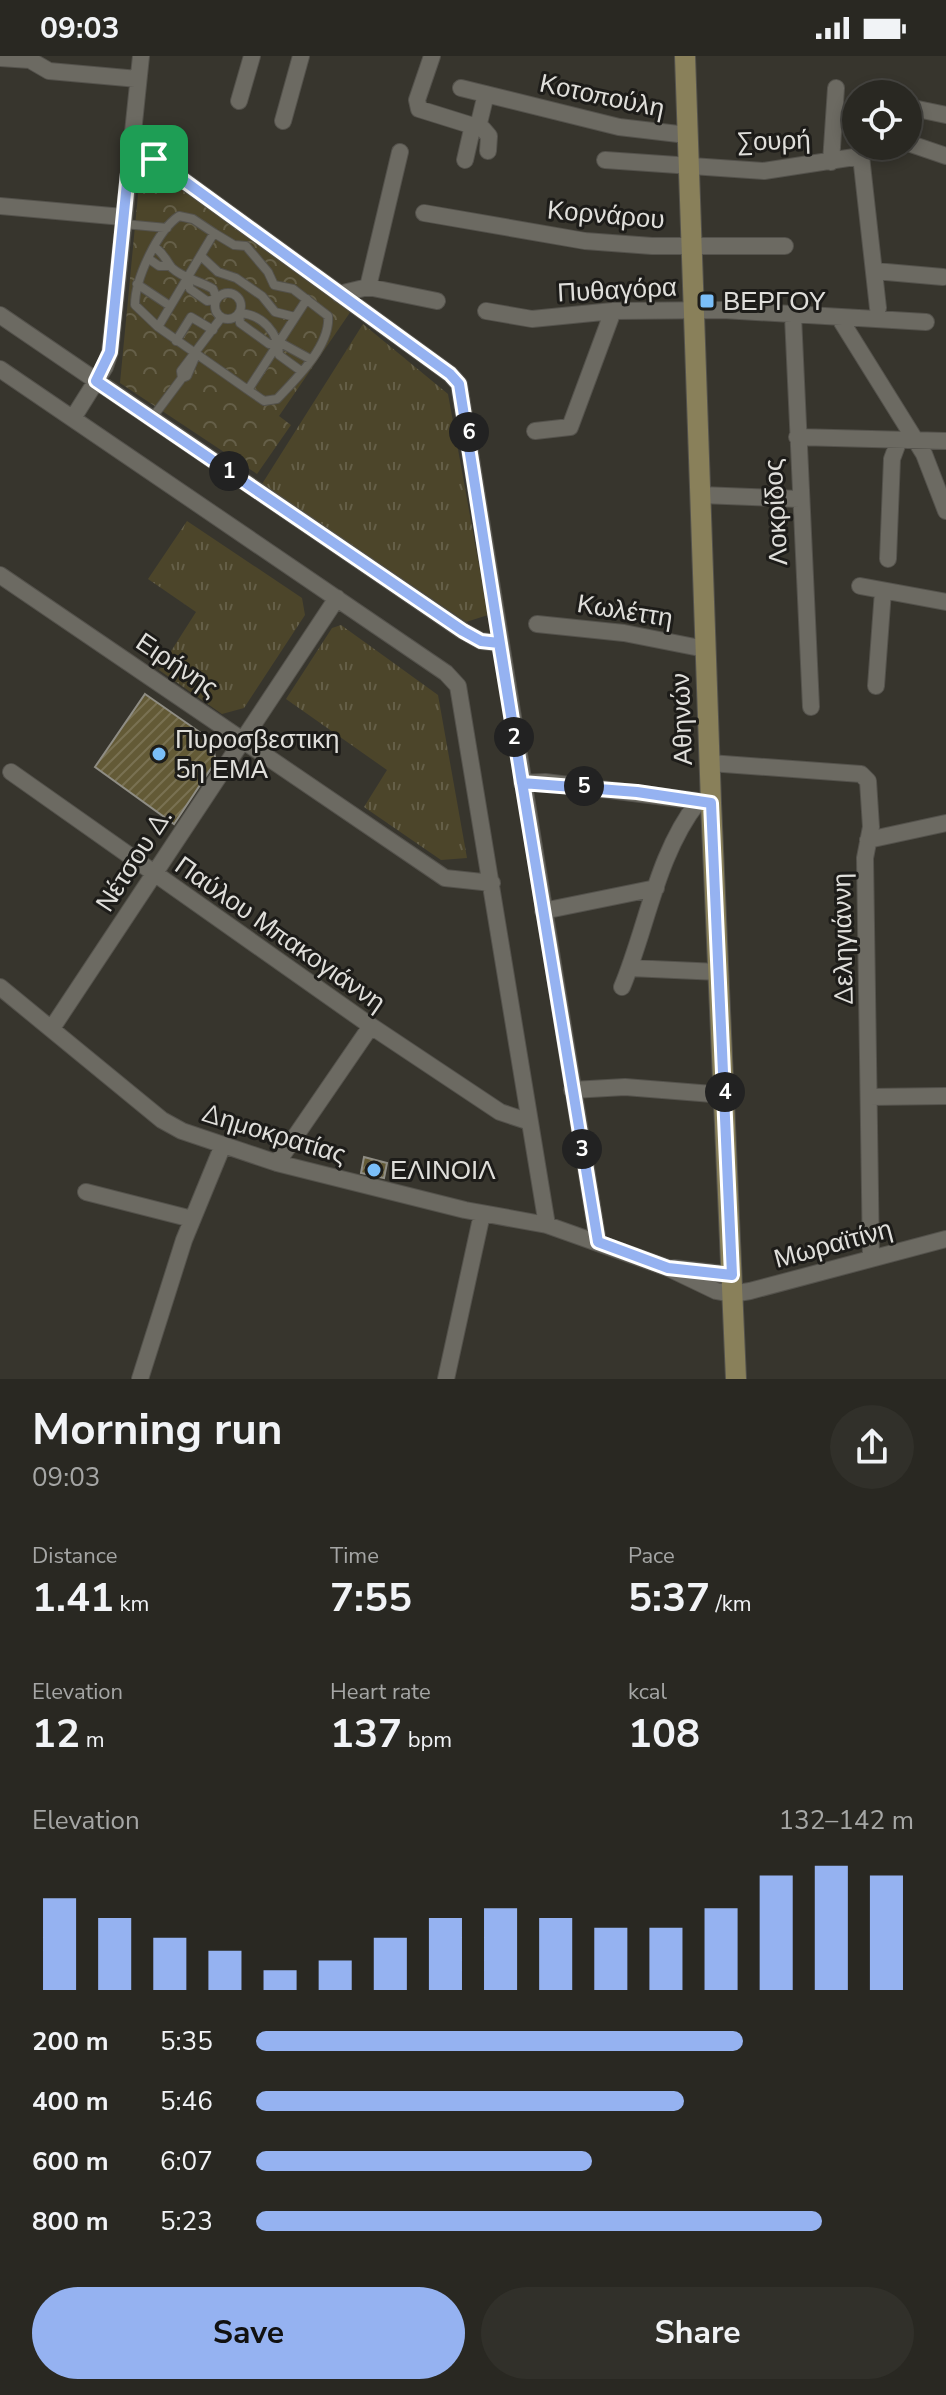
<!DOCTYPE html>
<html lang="en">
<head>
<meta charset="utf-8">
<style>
	:root { --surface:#292822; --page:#31302a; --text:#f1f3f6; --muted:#a5a6a5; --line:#454440; --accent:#95b2f1 }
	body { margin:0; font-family:"Nunito Sans",sans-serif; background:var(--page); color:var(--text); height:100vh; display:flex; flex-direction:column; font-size:30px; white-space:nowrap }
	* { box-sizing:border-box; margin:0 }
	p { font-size:26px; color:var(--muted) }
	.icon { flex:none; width:44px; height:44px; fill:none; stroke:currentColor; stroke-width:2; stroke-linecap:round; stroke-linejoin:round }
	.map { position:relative; height:1323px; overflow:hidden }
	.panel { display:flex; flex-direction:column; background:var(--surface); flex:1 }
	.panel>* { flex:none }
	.buttons { position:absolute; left:842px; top:24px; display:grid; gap:16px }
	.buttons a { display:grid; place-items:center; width:80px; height:80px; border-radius:50%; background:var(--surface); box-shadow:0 4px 12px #0003,0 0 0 2px var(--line); font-size:40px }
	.pin { position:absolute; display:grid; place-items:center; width:68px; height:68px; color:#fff; margin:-34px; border-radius:16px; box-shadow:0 4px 12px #0006 }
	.km { position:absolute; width:40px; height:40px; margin:-20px; border-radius:50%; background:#222; color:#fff; font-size:22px; line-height:40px; text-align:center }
	.round { display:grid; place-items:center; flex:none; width:84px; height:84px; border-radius:42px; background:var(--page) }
	.overview { display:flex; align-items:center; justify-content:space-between; height:136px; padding:0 32px }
	h1 { font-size:44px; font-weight:700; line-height:60px }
	.metrics { display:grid; grid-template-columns:repeat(3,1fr); gap:12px; height:136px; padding:8px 32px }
	.metrics div { display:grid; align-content:center }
	.metrics b { font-size:40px; font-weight:700 }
	.metrics small { font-size:22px; font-weight:400 }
	.metrics p { font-size:22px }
	.chart { height:224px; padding:16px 32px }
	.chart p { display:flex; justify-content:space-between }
	.chart svg { width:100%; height:144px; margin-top:8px; stroke:var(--accent); stroke-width:6 }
	.button { display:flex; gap:16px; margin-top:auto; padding:16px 32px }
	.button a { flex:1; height:92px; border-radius:48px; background:var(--accent); color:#111; font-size:32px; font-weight:700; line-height:92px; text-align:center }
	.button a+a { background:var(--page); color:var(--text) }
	ul { padding:0 32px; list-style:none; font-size:26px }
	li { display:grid; grid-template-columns:128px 96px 1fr; align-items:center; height:60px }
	li i { height:20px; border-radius:10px; background:var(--accent) }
	.status { display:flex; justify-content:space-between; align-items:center; height:56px; padding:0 40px; background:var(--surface); direction:ltr }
	.status svg { height:22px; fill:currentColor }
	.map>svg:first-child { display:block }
	.grass { fill:url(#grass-tufts) }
	.park { fill:url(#park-crowns) }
	.building { fill:url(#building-hatch); stroke:#8f8d84; stroke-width:2 }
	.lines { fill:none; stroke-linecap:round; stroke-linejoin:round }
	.service-casing { stroke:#54524c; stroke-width:10 }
	.minor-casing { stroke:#54524c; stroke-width:18 }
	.secondary-casing { stroke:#54524c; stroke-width:22 }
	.service { stroke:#6c6a62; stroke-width:8 }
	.minor { stroke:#6c6a62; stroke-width:16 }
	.secondary { stroke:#89805a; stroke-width:20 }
	.route-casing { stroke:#fff; stroke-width:16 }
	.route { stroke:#95b2f1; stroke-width:10 }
	.poi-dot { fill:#7abef8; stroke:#1d1c19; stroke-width:3 }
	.labels { text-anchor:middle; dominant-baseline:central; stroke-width:6; stroke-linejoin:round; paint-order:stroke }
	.street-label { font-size:26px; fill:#dfdeda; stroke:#1d1c19 }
	.poi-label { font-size:26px; fill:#dfdeda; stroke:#1d1c19; text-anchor:start }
</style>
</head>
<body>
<div class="status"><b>09:03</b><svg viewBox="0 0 49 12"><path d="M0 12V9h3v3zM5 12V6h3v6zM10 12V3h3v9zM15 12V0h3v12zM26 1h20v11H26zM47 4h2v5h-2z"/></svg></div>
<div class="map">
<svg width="946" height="1323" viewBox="0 0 946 1323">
	<defs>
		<pattern id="grass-tufts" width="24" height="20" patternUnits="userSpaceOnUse" patternTransform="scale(2)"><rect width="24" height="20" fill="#4c452a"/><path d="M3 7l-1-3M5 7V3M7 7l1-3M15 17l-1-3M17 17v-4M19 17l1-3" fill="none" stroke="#655f48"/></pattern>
		<pattern id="park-crowns" width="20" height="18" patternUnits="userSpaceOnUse" patternTransform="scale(2)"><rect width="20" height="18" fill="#4c452a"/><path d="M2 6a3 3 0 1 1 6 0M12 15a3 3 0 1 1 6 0" fill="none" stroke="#655f48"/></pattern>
		<pattern id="building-hatch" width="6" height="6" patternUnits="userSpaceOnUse" patternTransform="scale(2)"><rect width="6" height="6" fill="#635a36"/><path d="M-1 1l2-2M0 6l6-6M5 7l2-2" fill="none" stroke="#797152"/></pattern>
	</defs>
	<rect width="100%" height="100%" fill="#37352d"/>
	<!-- grass -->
	<path class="grass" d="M363 268 448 338 488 559 466 566 262 428Z
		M187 465 302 542 305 559 244 652 222 658 159 614 196 556 148 523Z
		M341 569 438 639 467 802 441 804 364 751 387 714 286 643 332 572Z"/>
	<!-- park -->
	<path class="park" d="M155 113 351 255 279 360 291 369 257 418 120 327 140 118 143 114Z"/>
	<!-- building -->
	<path class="building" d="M145 638 211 684 216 705 174 768 95 711Z
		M364 1101 387 1107 384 1122 361 1117Z"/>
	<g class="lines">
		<defs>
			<path id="service" d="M124 168 167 172
				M214 177 234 189 246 190 268 216 274 229 293 233 328 260C331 289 296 323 277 343L264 345 248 334
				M156 192C165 199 166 205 172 212 184 223 200 225 213 233L217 243 207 245 190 233 187 222
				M201 200 218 216 236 222 262 240 275 256 295 261
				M149 203 159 210H170
				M137 228 170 250
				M215 250a13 13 0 1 1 26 0a13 13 0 1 1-26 0Z
				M158 271 214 177 193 163 179 160C157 175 135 223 135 249L158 271 248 334 307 243
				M176 285 191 261 213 274
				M301 315 279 299C279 277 262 258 239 257L240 267 269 288 279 286 310 303
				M182 322 181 315 221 262
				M152 362 182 322 187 320 196 299"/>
			<path id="minor" d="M432 0 417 44 419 53 483 73 489 80 488 95
				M0 2 30 4 49 15 138 23
				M461 32 619 71 687 79
				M239 45 252 0
				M908 51 946 59
				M283 65 301 0
				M478 71 486 38
				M908 87 946 100
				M869 90 861 100 878 252
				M130 97 154 103 450 318 459 328 598 1186
				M465 104 473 69
				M605 104 764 115 861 100
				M831 106 836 32
				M0 150 123 161
				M424 157 585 185 652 190H785
				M875 215 943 221
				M368 231 437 245
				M339 238 368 231 400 96
				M486 255 532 263 613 255 723 254 926 266
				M0 259 463 575 481 585 499 587
				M793 260 811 651
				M840 263 924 398 946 455
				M0 313 446 617 458 630 547 1169
				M73 362 105 311 110 296 141 0
				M535 375 570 371 613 255
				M797 381 946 385
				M701 439 799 443
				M888 503 892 403 899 384
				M0 519 445 822 492 827
				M860 530 946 546
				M537 568 624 577 705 593
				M876 630 883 535
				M710 707 861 718 868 725 871 771 865 802 871 1203
				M11 716 371 970 500 1056 530 1066
				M522 727 545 726 705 746
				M868 784 946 767
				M543 855 656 832
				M630 912 719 916
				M0 931 162 1064 182 1075 277 1107 465 1154 547 1169 668 1212 716 1235 732 1238 750 1235 946 1183
				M622 931C647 871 657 798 698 746
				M52 972 337 542
				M572 1034 625 1031 725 1039
				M869 1041 946 1040
				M277 1107 371 970
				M86 1136 192 1163
				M674 1212 732 1219
				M140 1323 184 1184 223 1089
				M446 1323 482 1158"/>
			<path id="secondary" d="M685 0 711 747 736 1323"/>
		</defs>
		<!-- service casing -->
		<use href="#service" class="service-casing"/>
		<!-- minor casing -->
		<use href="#minor" class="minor-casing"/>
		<!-- secondary casing -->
		<use href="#secondary" class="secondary-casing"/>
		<!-- service -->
		<use href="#service" class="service"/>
		<!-- minor -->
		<use href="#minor" class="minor"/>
		<!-- secondary -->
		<use href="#secondary" class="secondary"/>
	</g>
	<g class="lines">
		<defs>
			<path id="route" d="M154 103 130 97 110 296 96 325 463 575 481 585 499 587 598 1186 668 1212 732 1219 711 747 637 736 522 727 459 328 450 318 154 103"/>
		</defs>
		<!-- route casing -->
		<use href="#route" class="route-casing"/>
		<!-- route -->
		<use href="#route" class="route"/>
	</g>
	<!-- markers -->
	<g class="poi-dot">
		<rect x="699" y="237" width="16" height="16" rx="4"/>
		<circle cx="159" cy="698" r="8"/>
		<circle cx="374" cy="1114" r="8"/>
	</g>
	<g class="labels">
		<!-- street labels -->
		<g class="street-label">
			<text transform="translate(602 40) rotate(12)">Κοτοπούλη</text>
			<text transform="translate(774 85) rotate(-2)">Σουρή</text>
			<text transform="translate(606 159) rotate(5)">Κορνάρου</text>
			<text transform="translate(617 234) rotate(-3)">Πυθαγόρα</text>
			<text transform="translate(776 456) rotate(-93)">Λοκρίδος</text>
			<text transform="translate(625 555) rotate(9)">Κωλέττη</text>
			<text transform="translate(177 609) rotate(34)">Ειρήνης</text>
			<text transform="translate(682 663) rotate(-92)">Αθηνών</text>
			<text transform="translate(134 804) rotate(-57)">Νέτσου Δ.</text>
			<text transform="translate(280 878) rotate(35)">Παύλου Μπακογιάννη</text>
			<text transform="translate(843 883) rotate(-91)">Δεληγιάννη</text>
			<text transform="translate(274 1078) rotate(17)">Δημοκρατίας</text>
			<text transform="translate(833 1188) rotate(-15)">Μωραϊτίνη</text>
		</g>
		<!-- poi labels -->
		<g class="poi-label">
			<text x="723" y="245">ΒΕΡΓΟΥ</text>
			<text x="175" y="683">Πυροσβεστικη<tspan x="175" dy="30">5η ΕΜΑ</tspan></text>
			<text x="390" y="1114">ΕΛΙΝΟΙΛ</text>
		</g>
	</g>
</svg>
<div class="buttons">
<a><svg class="icon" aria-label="locate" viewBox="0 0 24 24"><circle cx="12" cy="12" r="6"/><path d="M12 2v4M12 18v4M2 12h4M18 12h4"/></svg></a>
</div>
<div class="pin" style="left:154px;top:103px;background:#1e9e55"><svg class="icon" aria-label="arrive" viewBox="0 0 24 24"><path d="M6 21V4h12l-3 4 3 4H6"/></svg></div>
<b class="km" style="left:229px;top:415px">1</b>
<b class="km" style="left:514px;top:681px">2</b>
<b class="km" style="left:582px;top:1093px">3</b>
<b class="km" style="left:725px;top:1036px">4</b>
<b class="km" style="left:584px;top:730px">5</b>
<b class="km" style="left:469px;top:376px">6</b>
</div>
<section class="panel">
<div class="overview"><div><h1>Morning run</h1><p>09:03</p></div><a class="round"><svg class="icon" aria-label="share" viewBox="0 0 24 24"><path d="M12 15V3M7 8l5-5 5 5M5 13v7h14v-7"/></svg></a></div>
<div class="metrics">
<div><p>Distance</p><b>1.41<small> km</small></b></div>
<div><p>Time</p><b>7:55</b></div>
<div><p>Pace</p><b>5:37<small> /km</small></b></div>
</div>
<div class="metrics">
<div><p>Elevation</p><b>12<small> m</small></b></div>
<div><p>Heart rate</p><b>137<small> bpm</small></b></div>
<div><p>kcal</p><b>108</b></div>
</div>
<div class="chart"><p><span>Elevation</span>132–142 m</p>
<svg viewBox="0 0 160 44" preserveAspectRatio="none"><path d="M5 44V16M15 44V22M25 44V28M35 44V32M45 44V38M55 44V35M65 44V28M75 44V22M85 44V19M95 44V22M105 44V25M115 44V25M125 44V19M135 44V9M145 44V6M155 44V9"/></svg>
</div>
<ul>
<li><b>200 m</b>5:35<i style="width:74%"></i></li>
<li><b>400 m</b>5:46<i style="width:65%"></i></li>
<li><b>600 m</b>6:07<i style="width:51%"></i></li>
<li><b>800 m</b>5:23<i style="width:86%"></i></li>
</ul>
<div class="button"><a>Save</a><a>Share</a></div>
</section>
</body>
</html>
